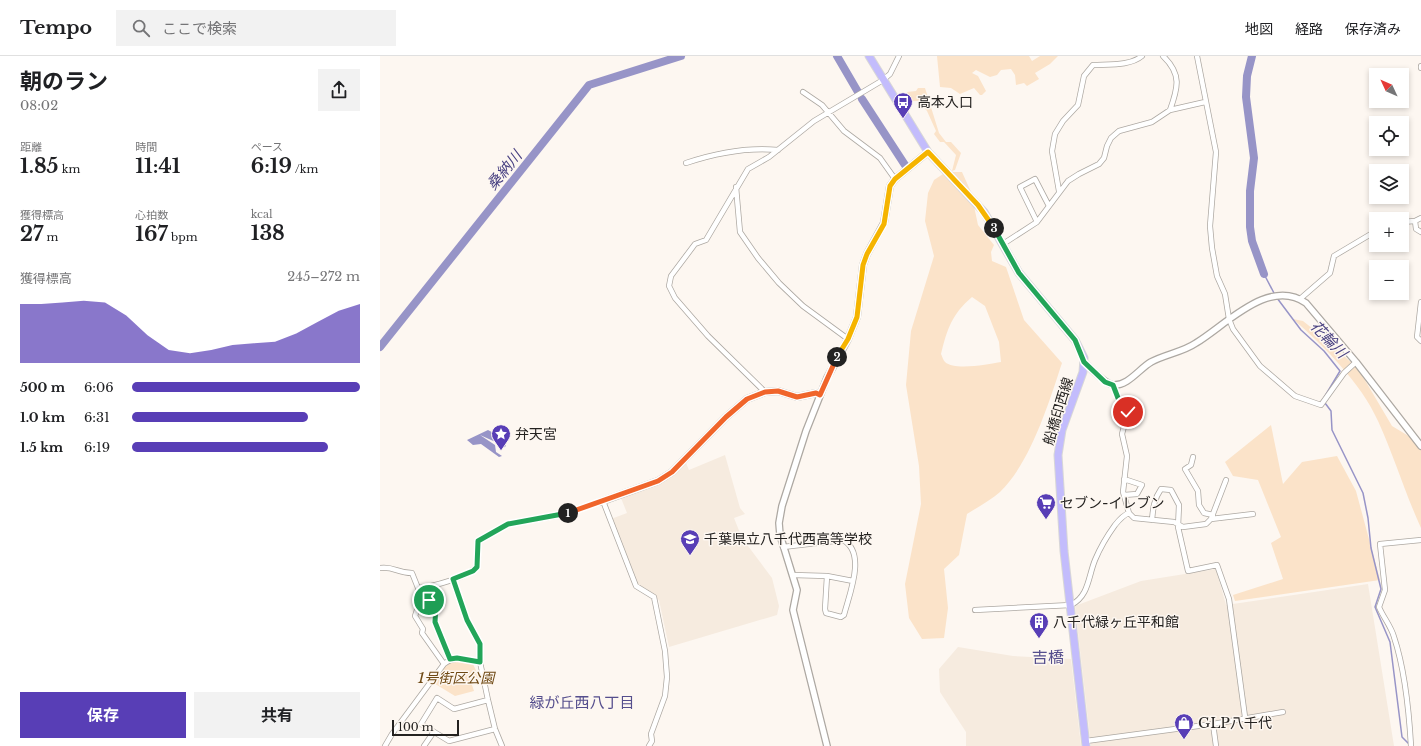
<!DOCTYPE html>
<html lang="ja">
<head>
<meta charset="utf-8">
<style>
	:root { --surface:#fff; --page:#f2f2f2; --text:#202124; --muted:#757577; --line:#e0e0e0; --accent:#583eb6 }
	body { margin:0; font-family:"Libre Baskerville","Noto Sans JP",serif; background:var(--page); color:var(--text); height:100vh; display:flex; flex-direction:column; font-size:15px; white-space:nowrap }
	* { box-sizing:border-box; margin:0 }
	p { font-size:13px; color:var(--muted) }
	.icon { flex:none; width:22px; height:22px; fill:none; stroke:currentColor; stroke-width:2; stroke-linecap:round; stroke-linejoin:round }
	.map { position:relative; flex:1; overflow:hidden }
	.sheet { display:flex; flex-direction:column; background:var(--surface); width:380px }
	.sheet>* { flex:none }
	.needle { width:26px; rotate:314deg }
	.fabs { position:absolute; left:989px; top:12px; display:grid; gap:8px }
	.fabs a { display:grid; place-items:center; width:40px; height:40px; border-radius:0px; background:var(--surface); box-shadow:0 2px 6px #0003; font-size:20px }
	.scale { position:absolute; left:12px; bottom:10px; width:67px; box-sizing:border-box; padding-left:4px; border:2px solid #242220; border-top:0; font-size:11px; line-height:14px; white-space:nowrap; color:#242220; -webkit-text-stroke:3px #fdf7f1; paint-order:stroke }
	.pin { position:absolute; display:grid; place-items:center; width:34px; height:34px; color:#fff; margin:-17px; border:2px solid #fff; border-radius:50%; box-shadow:0 1px 4px #0007 }
	.km { position:absolute; width:20px; height:20px; margin:-10px; border-radius:50%; background:#222; color:#fff; font-size:11px; line-height:20px; text-align:center }
	.round { display:grid; place-items:center; flex:none; width:42px; height:42px; border-radius:0px; background:var(--page) }
	.headline { display:flex; align-items:center; justify-content:space-between; height:68px; padding:0 20px }
	h1 { font-size:22px; font-weight:700; line-height:30px }
	.stats { display:grid; grid-template-columns:repeat(3,1fr); gap:6px; height:68px; padding:4px 20px }
	.stats div { display:grid; align-content:center }
	.stats b { font-size:20px; font-weight:700 }
	.stats small { font-size:11px; font-weight:400 }
	.stats p { font-size:11px }
	.chart { height:112px; padding:8px 20px }
	.chart p { display:flex; justify-content:space-between }
	.chart svg { width:100%; height:72px; margin-top:4px; fill:var(--accent); opacity:.7 }
	.button { display:flex; gap:8px; margin-top:auto; padding:8px 20px }
	.button a { flex:1; height:46px; border-radius:0px; background:var(--accent); color:#fff; font-size:16px; font-weight:700; line-height:46px; text-align:center }
	.button a+a { background:var(--page); color:var(--text) }
	ul { padding:0 20px; list-style:none; font-size:13px }
	li { display:grid; grid-template-columns:64px 48px 1fr; align-items:center; height:30px }
	li i { height:10px; border-radius:5px; background:var(--accent) }
	header { display:flex; align-items:center; gap:24px; box-sizing:border-box; height:56px; padding:0 20px; background:var(--surface); border-bottom:1px solid var(--line) }
	header strong { font-size:19px }
	nav { display:flex; gap:22px; margin-inline-start:auto; font-size:14px }
	.search { width:280px; height:36px; background:var(--page); display:flex; align-items:center; gap:10px; box-sizing:border-box; padding:0 14px; border-radius:0px; color:var(--muted); font-size:15px }
	main { display:flex; flex:1; min-height:0 }
	.map>svg:first-child { display:block }
	.built { fill:#f6ebdf }
	.green { fill:#fbe3c9; fill-rule:evenodd }
	.water { fill:#9794c7 }
	.lines { fill:none; stroke-linecap:round; stroke-linejoin:round }
	.stream { stroke:#9794c7; stroke-width:1.5 }
	.river { stroke:#9794c7; stroke-width:8 }
	.minor-casing { stroke:#ada8a2; stroke-width:6 }
	.tertiary-casing { stroke:#ada8a2; stroke-width:8 }
	.primary-casing { stroke:#d8d7d7; stroke-width:9 }
	.minor { stroke:#fff; stroke-width:4.5 }
	.tertiary { stroke:#fff; stroke-width:5.5 }
	.primary { stroke:#c3bcfc; stroke-width:7 }
	.split-1-casing { stroke:#fff; stroke-width:8 }
	.split-2-casing { stroke:#fff; stroke-width:8 }
	.split-3-casing { stroke:#fff; stroke-width:8 }
	.split-4-casing { stroke:#fff; stroke-width:8 }
	.split-1 { stroke:#22a559; stroke-width:5 }
	.split-2 { stroke:#f0652b; stroke-width:5 }
	.split-3 { stroke:#f5b400; stroke-width:5 }
	.split-4 { stroke:#22a559; stroke-width:5 }
	.labels { text-anchor:middle; dominant-baseline:central; stroke-width:3; stroke-linejoin:round; paint-order:stroke }
	.poi-label { font-size:14px; fill:#242220; stroke:#fdf7f1; text-anchor:start }
	.street-label { font-size:14px; fill:#242220; stroke:#fdf7f1 }
	.park-label { font-size:14px; font-style:italic; fill:#6e4813; stroke:#fdf7f1 }
	.water-label { font-size:15px; font-style:italic; fill:#484081; stroke:#fdf7f1 }
	.neighbourhood-label { font-size:15px; fill:#554e8d; stroke:#fdf7f1 }
	.quarter-label { font-size:16px; fill:#554e8d; stroke:#fdf7f1 }
</style>
</head>
<body>
<header>
<strong>Tempo</strong>
<div class="search"><svg class="icon" aria-label="search" viewBox="0 0 24 24"><circle cx="10" cy="10" r="6"/><path d="M15 15l6 6"/></svg>ここで検索</div>
<nav><a>地図</a><a>経路</a><a>保存済み</a></nav>
</header>
<main>
<section class="sheet">
<div class="headline"><div><h1>朝のラン</h1><p>08:02</p></div><a class="round"><svg class="icon" aria-label="share" viewBox="0 0 24 24"><path d="M12 15V3M7 8l5-5 5 5M5 13v7h14v-7"/></svg></a></div>
<div class="stats">
<div><p>距離</p><b>1.85<small> km</small></b></div>
<div><p>時間</p><b>11:41</b></div>
<div><p>ペース</p><b>6:19<small> /km</small></b></div>
</div>
<div class="stats">
<div><p>獲得標高</p><b>27<small> m</small></b></div>
<div><p>心拍数</p><b>167<small> bpm</small></b></div>
<div><p>kcal</p><b>138</b></div>
</div>
<div class="chart"><p><span>獲得標高</span>245–272 m</p>
<svg viewBox="0 0 160 44" preserveAspectRatio="none"><path d="M0 44V8L10 8L20 7L30 6L40 7L50 15L60 27L70 36L80 38L90 36L100 33L110 32L120 31L130 26L140 19L150 12L160 8V44z"/></svg>
</div>
<ul>
<li><b>500 m</b>6:06<i style="width:100%"></i></li>
<li><b>1.0 km</b>6:31<i style="width:77%"></i></li>
<li><b>1.5 km</b>6:19<i style="width:86%"></i></li>
</ul>
<div class="button"><a>保存</a><a>共有</a></div>
</section>
<div class="map">
<svg width="1041" height="690" viewBox="0 0 1041 690">
	<rect width="100%" height="100%" fill="#fdf7f1"/>
	<!-- built -->
	<path class="built" d="M345 399 360 452 365 458 354 462 362 482 392 522 399 550 397 559 289 591 279 544 258 529 252 519 231 463 247 457 241 442 280 427 306 407 309 414Z
		M836 513 846 549 988 528 1014 690H711L695 550 761 525Z
		M578 591 633 600 691 603 701 690H586V676L560 636 559 613Z"/>
	<!-- green -->
	<path class="green" d="M557 0H649L652 5 660 0H678L670 8 655 17 659 23 647 30 644 27 636 29 635 19 631 13 621 14 617 19 610 21 596 14 592 17 598 20 606 35 602 39H600L594 32 580 38 571 32 560 31Z
		M538 32H545L559 77 566 86H571L581 97 575 114 572 115 576 99 564 86H560L554 78 556 75 547 55 538 45H532L527 36 536 35Z
		M566 116H582L591 136 598 169 614 189 611 196 612 205 626 211 644 264 682 307C669 346 651 406 620 436 611 444 598 451 587 458L579 499 564 513 568 552 564 582 542 583 529 562 525 528 541 448 539 410 526 329 531 275 554 200 545 165 548 137 554 124ZM592 241 605 250 619 286 621 306C609 308 575 315 565 306 563 304 562 300 561 298 567 273 572 258 592 241Z
		M913 263 923 265 948 285 979 314 1012 370 1032 382 1041 394V472C1025 437 1014 400 998 365 981 327 944 290 913 263Z
		M891 369 903 428 922 406 957 400 976 435 1000 524 855 545 853 539 903 523 891 487 901 481 878 424 853 420 845 406Z
		M71 604 93 608 100 623 91 626 94 635 75 640 52 626 60 614Z"/>
	<!-- water -->
	<path class="water" d="M108 374 121 381 126 390 123 392 120 388 100 379 115 389 116 396 122 400 119 401 101 388 93 389 87 384Z"/>
	<g class="lines">
		<!-- stream -->
		<path class="stream" d="M884 218 895 239
			M897 242 921 274 944 295 960 315 942 345
			M945 347 951 355 952 374 983 437 988 462 991 492 1001 533 995 551 1010 586 1022 681 1029 688"/>
		<!-- river -->
		<path class="river" d="M457 0 478 36
			M872 0 867 20 866 41 874 102 870 135V171L872 185 884 218
			M482 43 525 109
			M0 291 209 29 301 0"/>
		<defs>
			<path id="minor" d="M783 0C802 18 798 32 790 54
				M817 0 836 96 830 170 832 192 837 220 845 238 849 263 853 273 880 310 915 340 941 349 964 317 976 306
				M1041 10V12
				M423 36 442 49 464 75 500 102 515 123
				M306 107C336 97 367 91 398 94
				M356 131 360 176 378 202 399 227 423 250 468 283
				M679 135 672 95 675 78 683 65 698 49 704 20 713 9C729 8 750 10 762 0
				M1035 165 1036 173 1041 176
				M657 166 640 131 655 123 669 150
				M1022 166 1035 165 1041 162
				M623 188 657 166 688 125 699 118 719 108 724 102 727 90 731 82 739 75 772 66 790 54 825 46
				M920 243 950 217 954 200 996 175
				M1041 246 1037 281 1041 285
				M733 329 738 342 748 356 742 378 747 400 743 436 749 457 754 462 794 466 803 471 826 468 831 463 846 424
				M385 336 328 280 295 242 289 230 291 220 315 188 326 184 368 113 389 101 434 65 503 24 510 18 519 0
				M813 401 811 409 805 413 818 435 819 449 824 457 833 459
				M744 423 762 429 757 438 744 439
				M223 445 256 530 274 541 285 595 287 621 285 640 271 678 272 685 269 690
				M831 463 873 458
				M772 464C773 452 774 443 781 433L791 434 799 449 798 471 808 515 837 509 849 543 865 661
				M403 491 463 484C487 497 469 539 464 559L461 561 446 557 445 553 447 520 473 525
				M0 512C14 510 17 517 32 517L38 532C50 531 92 521 97 509 100 502 96 492 98 485L128 468 175 460 220 446
				M413 519 447 520
				M73 523 87 564 100 587V606L108 644 115 673 122 690
				M38 532 40 545 35 560 43 573 42 577 64 608
				M40 545 49 544 56 549 55 566 70 603
				M595 554 691 549C709 540 708 521 715 504 720 492 727 480 735 469 739 464 743 459 749 457
				M108 644 74 653 57 642 41 668 69 685 115 673
				M833 668 836 690
				M706 685 833 668 903 656
				M5 690 12 678 64 608C75 599 87 604 100 606
				M44 690 53 677
				M1031 690C1029 655 1025 614 1014 581 1011 570 1003 561 999 551L1005 534 1000 488 1041 484"/>
			<path id="tertiary" d="M704 306C710 312 725 328 733 329 748 330 759 313 771 306 786 298 803 296 816 287 846 269 889 221 926 247L976 306 1041 390
				M220 446 278 425 292 416 346 361 367 343 385 336 398 335 417 341 436 337 440 339
				M447 690 413 554 417 534 400 479 399 467 402 450 426 375 447 322 468 283 477 261 483 209 487 198 504 167 510 130 515 123 548 96"/>
			<path id="primary" d="M489 0 548 96 604 156 639 217 695 284 704 302 703 316 682 374 678 399 684 495 706 690"/>
		</defs>
		<!-- minor casing -->
		<use href="#minor" class="minor-casing"/>
		<!-- tertiary casing -->
		<use href="#tertiary" class="tertiary-casing"/>
		<!-- primary casing -->
		<use href="#primary" class="primary-casing"/>
		<!-- minor -->
		<use href="#minor" class="minor"/>
		<!-- tertiary -->
		<use href="#tertiary" class="tertiary"/>
		<!-- primary -->
		<use href="#primary" class="primary"/>
	</g>
	<g class="lines">
		<defs>
			<path id="split-1" d="M49 544 56 549 55 566 70 603 77 602 100 606V588L87 564 73 523 93 515 97 511 98 485 128 468 188 457"/>
			<path id="split-2" d="M188 457 278 425 292 416 346 361 367 343 385 336 398 335 417 341 436 337 440 339 457 301"/>
			<path id="split-3" d="M457 301 468 283 477 261 483 209 487 198 504 168 510 130 515 123 548 96 598 149 614 172"/>
			<path id="split-4" d="M614 172 639 217 695 284 704 306 725 326 733 329 738 342 748 356"/>
		</defs>
		<!-- split-1 casing -->
		<use href="#split-1" class="split-1-casing"/>
		<!-- split-2 casing -->
		<use href="#split-2" class="split-2-casing"/>
		<!-- split-3 casing -->
		<use href="#split-3" class="split-3-casing"/>
		<!-- split-4 casing -->
		<use href="#split-4" class="split-4-casing"/>
		<!-- split-1 -->
		<use href="#split-1" class="split-1"/>
		<!-- split-2 -->
		<use href="#split-2" class="split-2"/>
		<!-- split-3 -->
		<use href="#split-3" class="split-3"/>
		<!-- split-4 -->
		<use href="#split-4" class="split-4"/>
	</g>
	<!-- icons -->
	<defs>
		<symbol id="bus-pin" viewBox="-11 -11 22 30"><path d="M0 17L-7.5 6A9.5 9.5 0 1 1 7.5 6Z" fill="#583eb6" stroke="#fdf7f1"/><path d="M-5-6H5V4H4V6H2V4H-2V6H-4V4H-5ZM-3.5-4V0h7V-4ZM-3.5 1.2v1.5H-2V1.2ZM2 1.2v1.5H3.5V1.2Z" fill="#fff"/></symbol>
		<symbol id="sight-pin" viewBox="-11 -11 22 30"><path d="M0 17L-7.5 6A9.5 9.5 0 1 1 7.5 6Z" fill="#583eb6" stroke="#fdf7f1"/><path d="M0-6L1.8-2.2L6-1.7L2.9 1.2L3.7 5.4L0 3.3L-3.7 5.4L-2.9 1.2L-6-1.7L-1.8-2.2Z" fill="#fff"/></symbol>
		<symbol id="supermarket-pin" viewBox="-11 -11 22 30"><path d="M0 17L-7.5 6A9.5 9.5 0 1 1 7.5 6Z" fill="#583eb6" stroke="#fdf7f1"/><path d="M-6-5.5h2.5l.6 2H6L4.5 2H-2.5L-4.4-4H-6ZM-1.5 3.2a1.3 1.3 0 1 0 .1 0ZM3 3.2a1.3 1.3 0 1 0 .1 0Z" fill="#fff"/></symbol>
		<symbol id="school-pin" viewBox="-11 -11 22 30"><path d="M0 17L-7.5 6A9.5 9.5 0 1 1 7.5 6Z" fill="#583eb6" stroke="#fdf7f1"/><path d="M0-5L7-2L0 1L-7-2ZM-4 1L0 2.5L4 1V4Q0 6-4 4Z" fill="#fff"/></symbol>
		<symbol id="building-pin" viewBox="-11 -11 22 30"><path d="M0 17L-7.5 6A9.5 9.5 0 1 1 7.5 6Z" fill="#583eb6" stroke="#fdf7f1"/><path d="M-4-6H4V6H1V3H-1V6H-4ZM-2.5-4.3h1.7v1.8h-1.7ZM.8-4.3h1.7v1.8H.8ZM-2.5-1h1.7V.8h-1.7ZM.8-1h1.7V.8H.8Z" fill="#fff"/></symbol>
		<symbol id="shop-pin" viewBox="-11 -11 22 30"><path d="M0 17L-7.5 6A9.5 9.5 0 1 1 7.5 6Z" fill="#583eb6" stroke="#fdf7f1"/><path d="M-5-2.5h2.3a2.7 3.5 0 0 1 5.4 0H5L5.5 6h-11ZM-1.5-2.5h3a1.5 2.3 0 0 0-3 0Z" fill="#fff"/></symbol>
	</defs>
	<g fill-rule="evenodd">
		<use href="#bus-pin" x="512" y="35" width="22" height="30"/>
		<use href="#sight-pin" x="110" y="367" width="22" height="30"/>
		<use href="#supermarket-pin" x="655" y="436" width="22" height="30"/>
		<use href="#school-pin" x="299" y="472" width="22" height="30"/>
		<use href="#building-pin" x="648" y="555" width="22" height="30"/>
		<use href="#shop-pin" x="793" y="656" width="22" height="30"/>
	</g>
	<g class="labels">
		<!-- poi labels -->
		<g class="poi-label">
			<text x="537" y="46">高本入口</text>
			<text x="135" y="378">弁天宮</text>
			<text x="680" y="447">セブン-イレブン</text>
			<text x="324" y="483">千葉県立八千代西高等学校</text>
			<text x="673" y="566">八千代緑ヶ丘平和館</text>
			<text x="818" y="667">GLP八千代</text>
		</g>
		<!-- street labels -->
		<g class="street-label">
			<text transform="translate(678 355) rotate(-73)">船橋印西線</text>
		</g>
		<!-- park labels -->
		<g class="park-label">
			<text x="76" y="622">1号街区公園</text>
		</g>
		<!-- water labels -->
		<g class="water-label">
			<text transform="translate(124 114) rotate(-51)">桑納川</text>
			<text transform="translate(949 283) rotate(46)">花輪川</text>
		</g>
		<!-- neighbourhood labels -->
		<g class="neighbourhood-label">
			<text x="202" y="646">緑が丘西八丁目</text>
		</g>
		<!-- quarter labels -->
		<g class="quarter-label">
			<text x="668" y="601">吉橋</text>
		</g>
	</g>
</svg>
<div class="fabs">
<a><svg class="needle" viewBox="-14 -14 28 28"><path d="M0-13l5 13h-10z" fill="#e53935"/><path d="M0 13l5-13h-10z" fill="#757577"/></svg></a>
<a><svg class="icon" aria-label="locate" viewBox="0 0 24 24"><circle cx="12" cy="12" r="6"/><path d="M12 2v4M12 18v4M2 12h4M18 12h4"/></svg></a>
<a><svg class="icon" aria-label="layers" viewBox="0 0 24 24"><path d="M12 4l9 5-9 5-9-5zM3 14l9 5 9-5"/></svg></a>
<a>+</a>
<a>−</a>
</div>
<div class="scale">100 m</div>
<div class="pin" style="left:49px;top:544px;background:#1e9e55"><svg class="icon" aria-label="arrive" viewBox="0 0 24 24"><path d="M6 21V4h12l-3 4 3 4H6"/></svg></div>
<div class="pin" style="left:748px;top:356px;background:#d93025"><svg class="icon" aria-label="check" viewBox="0 0 24 24"><path d="M5 12l5 5 9-10"/></svg></div>
<b class="km" style="left:188px;top:457px">1</b>
<b class="km" style="left:457px;top:301px">2</b>
<b class="km" style="left:614px;top:172px">3</b>
</div>
</main>
</body>
</html>
